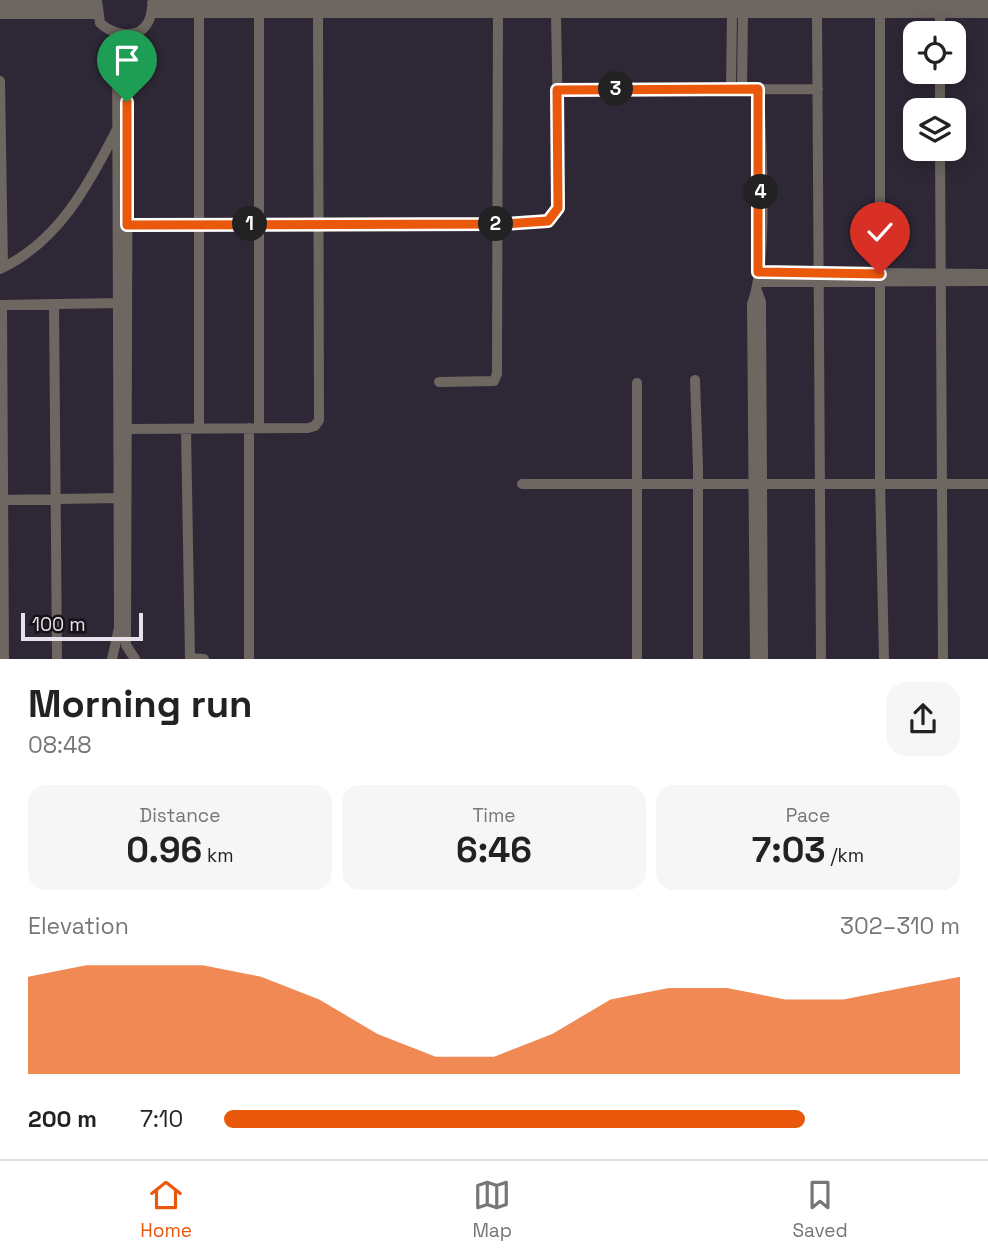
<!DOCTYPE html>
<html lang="en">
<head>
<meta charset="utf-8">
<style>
	:root { --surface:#fff; --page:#f6f6f6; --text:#222; --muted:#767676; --line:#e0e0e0; --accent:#ea580c }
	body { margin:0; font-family:"Space Grotesk",sans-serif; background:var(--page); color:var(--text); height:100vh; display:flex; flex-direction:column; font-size:26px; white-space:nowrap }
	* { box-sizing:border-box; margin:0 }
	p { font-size:23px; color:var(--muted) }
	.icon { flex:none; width:38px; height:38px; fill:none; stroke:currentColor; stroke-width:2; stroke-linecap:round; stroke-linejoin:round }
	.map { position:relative; height:659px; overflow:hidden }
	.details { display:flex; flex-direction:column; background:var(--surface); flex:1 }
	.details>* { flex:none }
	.fabs { position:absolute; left:903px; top:21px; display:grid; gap:14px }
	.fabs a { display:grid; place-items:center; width:63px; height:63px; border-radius:14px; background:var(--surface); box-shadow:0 4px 18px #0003; font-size:35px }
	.scale { position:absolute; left:21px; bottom:18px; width:122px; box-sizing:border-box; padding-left:7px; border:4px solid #e6e1eb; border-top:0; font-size:19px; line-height:24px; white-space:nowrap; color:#e6e1eb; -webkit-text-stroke:5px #151218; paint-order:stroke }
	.pin { position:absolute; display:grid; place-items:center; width:60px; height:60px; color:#fff; margin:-72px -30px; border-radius:50% 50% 50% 0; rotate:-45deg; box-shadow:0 0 7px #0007 }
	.pin .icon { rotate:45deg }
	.km { position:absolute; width:35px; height:35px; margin:-18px; border-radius:50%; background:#222; color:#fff; font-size:19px; line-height:35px; text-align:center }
	.round { display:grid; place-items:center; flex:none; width:74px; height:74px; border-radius:21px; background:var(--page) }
	.head { display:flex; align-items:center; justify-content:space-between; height:119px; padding:0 28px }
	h1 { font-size:38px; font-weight:800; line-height:52px }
	.figures { display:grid; grid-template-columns:repeat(3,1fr); gap:10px; height:119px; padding:7px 28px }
	.figures div { display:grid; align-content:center; border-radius:18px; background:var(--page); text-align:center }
	.figures b { font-size:35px; font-weight:800 }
	.figures small { font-size:19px; font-weight:400 }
	.figures p { font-size:19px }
	.chart { height:196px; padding:14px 28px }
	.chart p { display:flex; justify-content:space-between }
	.chart svg { width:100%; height:126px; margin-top:7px; fill:var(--accent); opacity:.7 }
	ul { padding:0 28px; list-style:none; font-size:23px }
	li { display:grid; grid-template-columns:112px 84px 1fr; align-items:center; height:52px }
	li i { height:18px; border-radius:9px; background:var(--accent) }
	.menu { display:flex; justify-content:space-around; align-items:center; height:98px; border-top:2px solid var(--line); background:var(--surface); font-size:19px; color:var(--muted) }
	.menu a { display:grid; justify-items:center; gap:4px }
	.menu .current { color:var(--accent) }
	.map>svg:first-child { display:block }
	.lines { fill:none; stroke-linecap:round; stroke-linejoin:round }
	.minor { stroke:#6d6661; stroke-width:10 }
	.route-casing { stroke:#fff; stroke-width:14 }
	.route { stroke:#ea580c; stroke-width:9 }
</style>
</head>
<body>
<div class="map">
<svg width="988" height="659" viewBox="0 0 988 659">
	<rect width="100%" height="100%" fill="#2e2736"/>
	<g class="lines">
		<!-- minor -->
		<path class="minor" d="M97 0 100 23C119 40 150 40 152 7
			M152 3H988
			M0 5H96
			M151 13H988
			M199 13V429
			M259 13V428
			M817 13 821 659
			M880 13V480L884 659
			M0 14H97
			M940 33V13
			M128 36 126 645 135 659
			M940 72V110
			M0 81 3 267
			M731 89 732 13
			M742 89 743 13
			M557 90 818 89
			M940 149 943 659
			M126 225 503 224 548 221 557 208 559 181 556 13
			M0 269C58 242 88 186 116 131
			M758 272 988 274
			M758 282 988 281
			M757 291 761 302 763 659
			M54 304 57 659
			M0 305 117 303
			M2 305 4 659
			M695 380 698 466V659
			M439 382 494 381 497 374 498 7
			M127 429 308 428 315 426 319 420 318 7
			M186 429 190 659
			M522 484H988
			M0 500 118 498
			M190 658 204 659
			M112 659 119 628 117 35
			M249 659V428
			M637 659V383
			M755 659 752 304C769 259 761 141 759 89"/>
	</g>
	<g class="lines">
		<defs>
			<path id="route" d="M127 102V225L503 224 548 221 558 208 557 90 758 89V272L880 274"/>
		</defs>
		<!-- route casing -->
		<use href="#route" class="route-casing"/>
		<!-- route -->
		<use href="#route" class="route"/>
	</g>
</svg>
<div class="fabs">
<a><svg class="icon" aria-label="locate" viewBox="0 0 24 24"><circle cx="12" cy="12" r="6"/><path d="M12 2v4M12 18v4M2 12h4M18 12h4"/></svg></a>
<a><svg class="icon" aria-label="layers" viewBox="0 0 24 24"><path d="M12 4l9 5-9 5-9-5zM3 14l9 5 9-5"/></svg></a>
</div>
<div class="scale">100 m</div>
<div class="pin" style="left:127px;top:102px;background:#1e9e55"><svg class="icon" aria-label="arrive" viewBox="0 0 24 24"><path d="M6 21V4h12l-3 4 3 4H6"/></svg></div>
<div class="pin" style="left:880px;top:274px;background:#d93025"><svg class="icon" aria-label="check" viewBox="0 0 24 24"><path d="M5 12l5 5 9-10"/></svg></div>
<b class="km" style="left:250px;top:224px">1</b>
<b class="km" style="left:496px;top:224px">2</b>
<b class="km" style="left:616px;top:89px">3</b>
<b class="km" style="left:761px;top:192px">4</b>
</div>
<section class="details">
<div class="head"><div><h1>Morning run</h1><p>08:48</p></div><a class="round"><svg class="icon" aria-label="share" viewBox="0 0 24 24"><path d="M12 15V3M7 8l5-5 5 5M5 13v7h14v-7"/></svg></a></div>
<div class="figures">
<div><p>Distance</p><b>0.96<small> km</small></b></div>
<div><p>Time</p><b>6:46</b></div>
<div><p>Pace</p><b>7:03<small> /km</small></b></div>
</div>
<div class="chart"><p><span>Elevation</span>302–310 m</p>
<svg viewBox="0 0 160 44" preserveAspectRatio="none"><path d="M0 44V10L10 6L20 6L30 6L40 10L50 18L60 30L70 38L80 38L90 30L100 18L110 14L120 14L130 18L140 18L150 14L160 10V44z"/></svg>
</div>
<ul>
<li><b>200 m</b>7:10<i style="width:79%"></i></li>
</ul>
</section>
<nav class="menu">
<a class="current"><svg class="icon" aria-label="home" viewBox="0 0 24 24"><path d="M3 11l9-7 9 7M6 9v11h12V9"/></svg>Home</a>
<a><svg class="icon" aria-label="map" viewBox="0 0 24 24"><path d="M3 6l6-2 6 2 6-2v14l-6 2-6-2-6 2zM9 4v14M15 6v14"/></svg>Map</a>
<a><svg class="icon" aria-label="saved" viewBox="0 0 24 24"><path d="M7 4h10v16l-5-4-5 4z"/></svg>Saved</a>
</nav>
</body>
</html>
